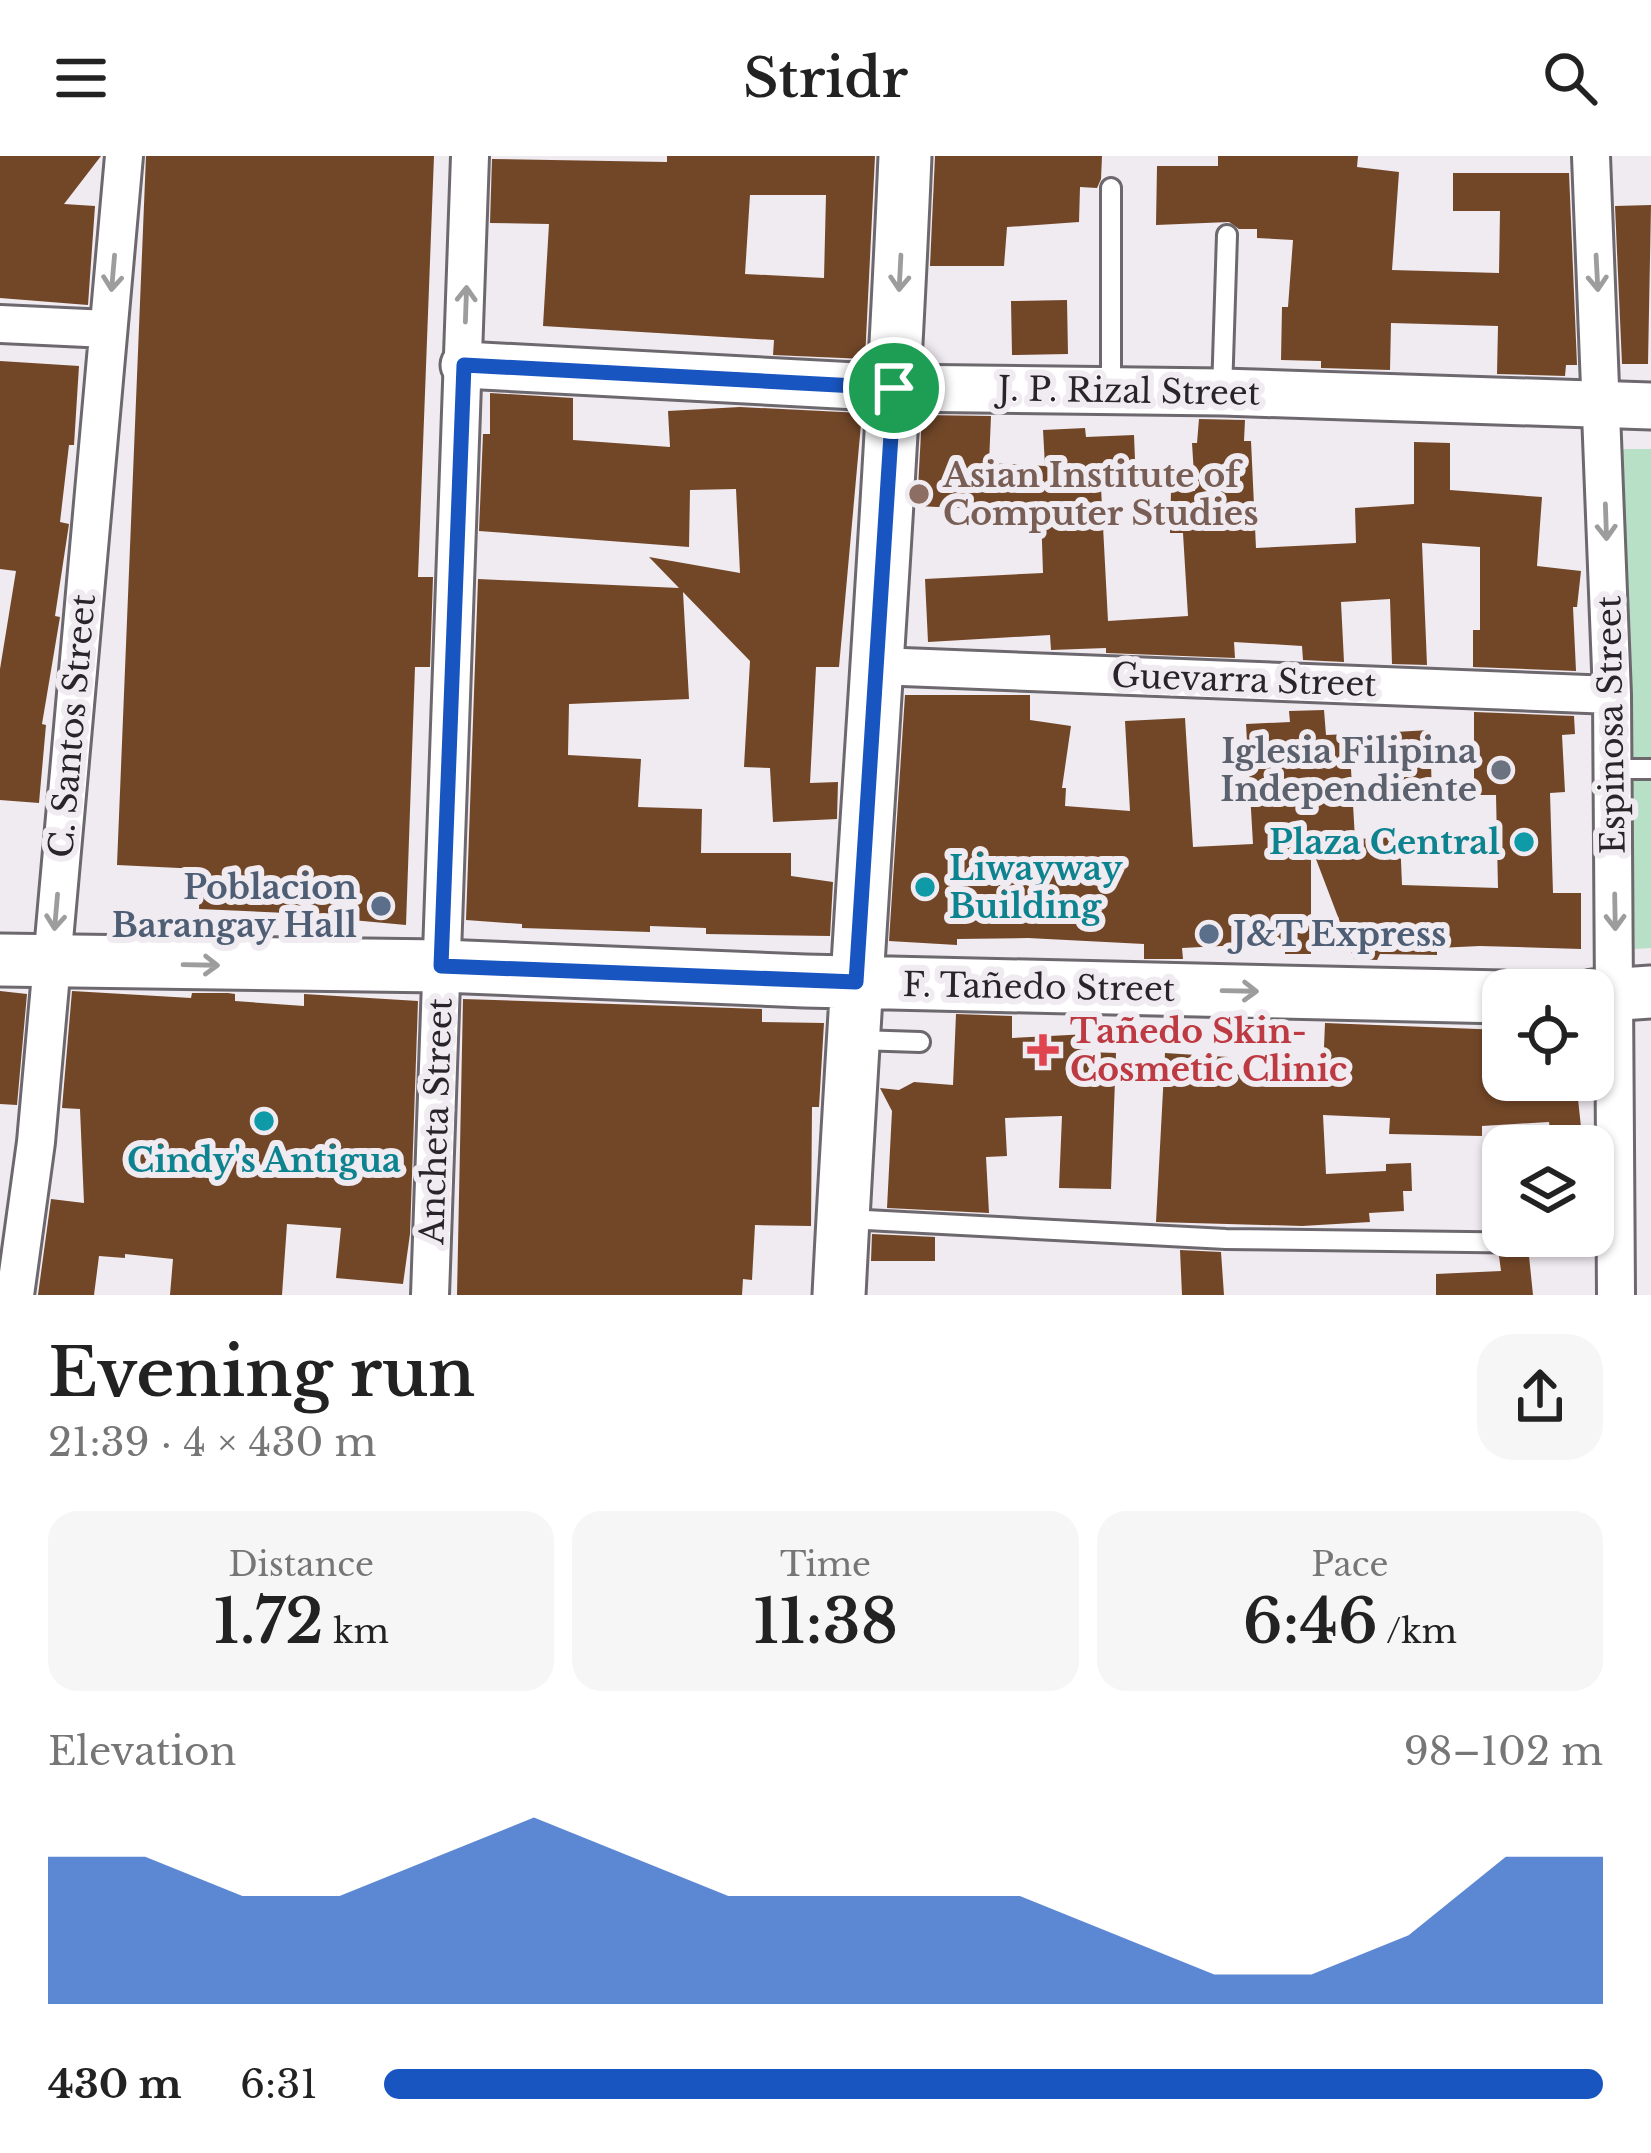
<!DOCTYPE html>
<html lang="en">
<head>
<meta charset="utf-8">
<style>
	:root { --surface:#fff; --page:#f6f6f6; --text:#222; --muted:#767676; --accent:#1855c1 }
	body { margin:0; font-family:"Libre Baskerville",serif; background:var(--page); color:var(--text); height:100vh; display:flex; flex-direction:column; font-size:45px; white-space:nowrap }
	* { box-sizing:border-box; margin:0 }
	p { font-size:39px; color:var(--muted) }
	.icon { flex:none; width:66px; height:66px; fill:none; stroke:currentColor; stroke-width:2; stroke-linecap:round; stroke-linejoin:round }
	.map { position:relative; height:1139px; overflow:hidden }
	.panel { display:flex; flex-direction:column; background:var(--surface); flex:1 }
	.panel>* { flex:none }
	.fabs { position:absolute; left:1482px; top:813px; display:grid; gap:24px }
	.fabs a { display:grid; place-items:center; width:132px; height:132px; border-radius:24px; background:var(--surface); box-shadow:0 3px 9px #0004; font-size:60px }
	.pin { position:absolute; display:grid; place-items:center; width:102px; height:102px; color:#fff; margin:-51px; border:6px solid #fff; border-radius:50%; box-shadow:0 3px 12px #0007 }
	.round { display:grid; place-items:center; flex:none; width:126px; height:126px; border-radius:36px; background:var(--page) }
	.head { display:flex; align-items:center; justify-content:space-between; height:204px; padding:0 48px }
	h1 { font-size:66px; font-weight:600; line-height:90px }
	.figures { display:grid; grid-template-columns:repeat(3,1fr); gap:18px; height:204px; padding:12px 48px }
	.figures div { display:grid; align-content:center; border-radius:30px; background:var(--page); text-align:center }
	.figures b { font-size:60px; font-weight:600 }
	.figures small { font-size:33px; font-weight:400 }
	.figures p { font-size:33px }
	.chart { height:336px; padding:24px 48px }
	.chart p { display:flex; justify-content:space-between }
	.chart svg { width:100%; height:216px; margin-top:12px; fill:var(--accent); opacity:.7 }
	ul { padding:0 48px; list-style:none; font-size:39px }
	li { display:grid; grid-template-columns:192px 144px 1fr; align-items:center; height:90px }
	li i { height:30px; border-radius:15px; background:var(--accent) }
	header { display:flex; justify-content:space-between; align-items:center; height:156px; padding:0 48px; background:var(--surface); font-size:54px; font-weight:600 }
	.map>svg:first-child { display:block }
	.green { fill:#b7e0c7 }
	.building { fill:#724728; fill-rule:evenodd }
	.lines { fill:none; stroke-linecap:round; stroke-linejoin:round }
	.service-casing { stroke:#6d686e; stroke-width:24 }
	.minor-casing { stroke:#6d686e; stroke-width:42 }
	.tertiary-casing { stroke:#6d686e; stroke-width:51 }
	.secondary-casing { stroke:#6d686e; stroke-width:57 }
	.service { stroke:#fff; stroke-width:18 }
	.minor { stroke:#fff; stroke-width:36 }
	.tertiary { stroke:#fff; stroke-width:45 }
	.secondary { stroke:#fff; stroke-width:51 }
	.oneway { stroke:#9e9d9e }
	.route-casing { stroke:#fff; stroke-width:24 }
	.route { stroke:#1855c1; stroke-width:15 }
	.education-dot { fill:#8d6e63; stroke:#f0eaf1; stroke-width:4.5 }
	.worship-dot { fill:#6b7280; stroke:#f0eaf1; stroke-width:4.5 }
	.culture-dot { fill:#0f9aa8; stroke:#f0eaf1; stroke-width:4.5 }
	.service-dot { fill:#5c6f8a; stroke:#f0eaf1; stroke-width:4.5 }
	.health-dot { fill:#e0444e; stroke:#f0eaf1; stroke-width:4.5 }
	.labels { text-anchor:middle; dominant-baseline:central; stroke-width:12; stroke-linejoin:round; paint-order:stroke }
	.street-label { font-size:33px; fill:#272527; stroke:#f0eaf1 }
	.education-label { font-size:33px; font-weight:bold; fill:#785e54; stroke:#f0eaf1; text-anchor:start }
	.worship-label { font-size:33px; font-weight:bold; fill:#5b616d; stroke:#f0eaf1; text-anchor:end }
	.culture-label { font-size:33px; font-weight:bold; fill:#0d838f; stroke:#f0eaf1; text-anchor:end }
	.service-label { font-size:33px; font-weight:bold; fill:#4e5e75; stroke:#f0eaf1; text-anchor:end }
	.health-label { font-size:33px; font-weight:bold; fill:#be3a42; stroke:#f0eaf1; text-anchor:start }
</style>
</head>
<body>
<header><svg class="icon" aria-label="menu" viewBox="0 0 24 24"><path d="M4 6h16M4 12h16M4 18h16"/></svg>Stridr<svg class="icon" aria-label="search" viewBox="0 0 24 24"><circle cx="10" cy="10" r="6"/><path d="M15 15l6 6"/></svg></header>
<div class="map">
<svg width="1651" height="1139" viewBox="0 0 1651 1139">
	<rect width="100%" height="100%" fill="#f0eaf1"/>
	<!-- green -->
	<path class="green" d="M1623 293H1651V792L1635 793Z"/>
	<!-- building -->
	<path class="building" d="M0 0H101L64 48 95 50 88 149 0 142Z
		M146 0H434L418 421H433L430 511H415L406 769 352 764V760L199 753 200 713 117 709Z
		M667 0H875L865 203 773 199 774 184 543 170 549 68 490 67 492 3 667 6ZM750 39H826L824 122 745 118Z
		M935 0H1102L1101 23 1097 32 1080 31 1079 66 1007 71 1004 110H930Z
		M1218 0H1358L1357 11 1399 16 1392 114 1499 117 1500 55H1453V17H1569L1577 209H1566L1565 220 1497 218 1498 170 1391 167 1390 214 1321 212V205L1281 204 1282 151H1288L1293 84 1257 82V73H1239L1229 66 1156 69 1157 10H1218Z
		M1651 49 1648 208H1622L1615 50Z
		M1067 144 1068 198 1012 199 1011 145Z
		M0 205 79 210 74 289H69L60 366 69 368 55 460 60 461 42 568 46 569 39 647 0 644V513L16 415 0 413Z
		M490 237 573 242V284L670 291 668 255 740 251 862 257 839 511H816L810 627 838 626 837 663 773 666 770 612 744 611 750 505 683 436 689 543 569 548 568 599 641 603 638 651 702 653 701 697H791V720L833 726 830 780 706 778V772L650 770V776L522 772V768L466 764 478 423 679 432 649 401 740 417 736 333 690 334 689 391 479 375 483 278H490Z
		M922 259 991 260 989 307 1045 310 1043 274 1085 272 1086 281 1134 279 1136 329 1101 332 1108 465 1188 460 1183 377H1170L1171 335H1195L1192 287H1197L1199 263 1245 264 1244 285H1251L1256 392 1356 387 1355 352 1414 348V286L1450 287V334L1542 341 1537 410 1581 415 1577 451H1573L1576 515 1473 511V474H1480V391L1422 387 1427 509 1392 508 1390 443 1341 446 1344 506 1303 504 1302 490 1234 486 1235 502 1106 497V492L1051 494 1050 479 928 486 925 423 1043 417 1041 356 917 350Z
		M905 539H1030V564L1071 570 1062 632H1066L1065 650 1130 655 1125 565 1185 562 1193 691 1253 688 1246 568 1290 566 1289 555 1324 554 1326 579 1349 578 1355 683 1400 681 1402 729 1498 732 1496 639H1474V556L1574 560 1575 578 1562 579 1565 636 1550 637 1553 737H1581V793L1480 790 1437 792V799L1380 798 1377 804 1354 803 1311 690V798H1285V790L1241 789 1182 792 1183 803H1144V788L1028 782 957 783V789L889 785Z
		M1430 574 1432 641 1397 642 1395 576Z
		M0 835 27 838 17 949 0 948Z
		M72 835 191 842 192 837H228L235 838V845L304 850V838L418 845 410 1078 403 1128 336 1122 341 1072 287 1068 282 1139H170L173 1103 125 1098V1102L99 1100 94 1139H38L51 1043 84 1047 80 953 62 952Z
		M463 843 762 853V866L824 867 819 951H812L811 1070 755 1069 752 1124 743 1123 742 1139H457Z
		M956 858 1012 860V882L1088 878 1087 896 1116 897 1111 1033 1059 1032 1062 960 1005 962 1007 1000 986 1001 989 1057 887 1052 892 955 880 932 899 934 914 926 953 929Z
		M1325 867 1503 874V924H1576L1583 990H1552L1549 966 1482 970V980L1389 978 1390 962 1323 959 1326 1018 1386 1015V1008L1411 1007 1412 1035H1403L1404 1055 1369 1057 1370 1066 1302 1070 1156 1066 1165 897 1228 901 1227 919 1323 915Z
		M872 1078 935 1081V1105H871Z
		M1180 1094 1221 1096 1224 1139H1182Z
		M1499 1100H1529L1533 1139H1436V1118L1501 1115Z"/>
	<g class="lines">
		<defs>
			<path id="service" d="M1111 234V32
				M1222 236 1227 79
				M1613 613H1651
				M858 884 920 886
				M847 1063 1226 1083 1614 1088"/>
			<path id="minor" d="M1591 0 1612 539 1616 1139
				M0 168 108 173
				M877 510 1612 539
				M15 1139 36 986 124 0
				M430 1139 470 0"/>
			<path id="tertiary" d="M464 209 894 232 1222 236 1651 250"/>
			<path id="secondary" d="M0 804 441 810 805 825 1503 841
				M1593 840 1651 836
				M839 1139C858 759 889 380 905 0"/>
		</defs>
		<!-- service casing -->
		<use href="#service" class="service-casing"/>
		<!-- minor casing -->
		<use href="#minor" class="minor-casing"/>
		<!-- tertiary casing -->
		<use href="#tertiary" class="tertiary-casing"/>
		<!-- secondary casing -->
		<use href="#secondary" class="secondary-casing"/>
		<!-- service -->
		<use href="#service" class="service"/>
		<!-- minor -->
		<use href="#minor" class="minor"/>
		<!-- tertiary -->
		<use href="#tertiary" class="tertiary"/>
		<!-- secondary -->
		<use href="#secondary" class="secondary"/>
	</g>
	<!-- one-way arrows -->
	<defs><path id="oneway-shaft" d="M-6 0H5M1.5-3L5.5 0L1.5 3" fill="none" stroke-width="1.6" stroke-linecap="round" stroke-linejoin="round" transform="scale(3)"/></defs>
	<g class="oneway">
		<use href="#oneway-shaft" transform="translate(113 117) rotate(95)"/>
		<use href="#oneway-shaft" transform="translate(900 117) rotate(93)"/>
		<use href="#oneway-shaft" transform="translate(1597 117) rotate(87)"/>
		<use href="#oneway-shaft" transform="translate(466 148) rotate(-88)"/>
		<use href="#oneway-shaft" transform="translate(1606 366) rotate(88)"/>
		<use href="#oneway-shaft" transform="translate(56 756) rotate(95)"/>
		<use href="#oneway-shaft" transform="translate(1615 756) rotate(89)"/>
		<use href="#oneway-shaft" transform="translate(201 809) rotate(1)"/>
		<use href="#oneway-shaft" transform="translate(1240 835) rotate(1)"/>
	</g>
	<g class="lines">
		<defs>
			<path id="route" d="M464 209 894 232 856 826 441 810Z"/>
		</defs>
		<!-- route casing -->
		<use href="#route" class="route-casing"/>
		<!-- route -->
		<use href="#route" class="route"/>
	</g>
	<!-- markers -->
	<circle class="education-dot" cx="919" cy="338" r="12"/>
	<circle class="worship-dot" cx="1501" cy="614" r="12"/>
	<g class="culture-dot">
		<circle cx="1524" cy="686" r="12"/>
		<circle cx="925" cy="731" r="12"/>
		<circle cx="264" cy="965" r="12"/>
	</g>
	<g class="service-dot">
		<circle cx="381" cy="750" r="12"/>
		<circle cx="1209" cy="778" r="12"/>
	</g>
	<path class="health-dot" d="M1037 876h12v12h12v12h-12v12h-12v-12h-12v-12h12z"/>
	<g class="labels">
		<!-- street labels -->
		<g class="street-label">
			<text transform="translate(1129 235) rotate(1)">J. P. Rizal Street</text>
			<text transform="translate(1244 524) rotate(2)">Guevarra Street</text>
			<text transform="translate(1611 569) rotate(-91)">Espinosa Street</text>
			<text transform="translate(72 570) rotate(-85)">C. Santos Street</text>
			<text transform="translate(1039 831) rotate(1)">F. Tañedo Street</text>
			<text transform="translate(436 965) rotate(-88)">Ancheta Street</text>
		</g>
		<!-- education labels -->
		<g class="education-label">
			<text x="943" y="319">Asian Institute of<tspan x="943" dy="38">Computer Studies</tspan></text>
		</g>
		<!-- worship labels -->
		<g class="worship-label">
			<text x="1477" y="595">Iglesia Filipina<tspan x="1477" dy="38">Independiente</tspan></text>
		</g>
		<!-- culture labels -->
		<g class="culture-label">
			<text x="1500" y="686">Plaza Central</text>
			<text x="949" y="712" text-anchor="start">Liwayway<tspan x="949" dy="38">Building</tspan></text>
			<text x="264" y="1004" text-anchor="middle">Cindy's Antigua</text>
		</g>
		<!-- service labels -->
		<g class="service-label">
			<text x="357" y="731">Poblacion<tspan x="357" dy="38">Barangay Hall</tspan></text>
			<text x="1233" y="778" text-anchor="start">J&amp;T Express</text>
		</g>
		<!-- health labels -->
		<g class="health-label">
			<text x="1070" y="875">Tañedo Skin-<tspan x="1070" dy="38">Cosmetic Clinic</tspan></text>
		</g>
	</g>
</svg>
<div class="fabs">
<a><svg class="icon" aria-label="locate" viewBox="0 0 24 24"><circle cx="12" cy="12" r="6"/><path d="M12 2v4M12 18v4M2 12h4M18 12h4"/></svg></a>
<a><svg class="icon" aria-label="layers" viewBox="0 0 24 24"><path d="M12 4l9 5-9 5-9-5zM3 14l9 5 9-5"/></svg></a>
</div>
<div class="pin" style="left:894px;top:232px;background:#1e9e55"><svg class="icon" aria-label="arrive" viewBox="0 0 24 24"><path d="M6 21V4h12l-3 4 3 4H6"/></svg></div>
</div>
<section class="panel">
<div class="head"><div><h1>Evening run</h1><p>21:39 · 4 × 430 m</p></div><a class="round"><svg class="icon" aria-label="share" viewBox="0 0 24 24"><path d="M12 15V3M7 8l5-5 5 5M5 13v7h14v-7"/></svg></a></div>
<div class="figures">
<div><p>Distance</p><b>1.72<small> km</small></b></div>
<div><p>Time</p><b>11:38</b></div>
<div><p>Pace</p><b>6:46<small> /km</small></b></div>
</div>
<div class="chart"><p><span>Elevation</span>98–102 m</p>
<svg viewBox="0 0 160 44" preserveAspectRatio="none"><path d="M0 44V14L10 14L20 22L30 22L40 14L50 6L60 14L70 22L80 22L90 22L100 22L110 30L120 38L130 38L140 30L150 14L160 14V44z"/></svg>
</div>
<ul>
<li><b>430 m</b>6:31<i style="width:100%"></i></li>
</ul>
</section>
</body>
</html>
